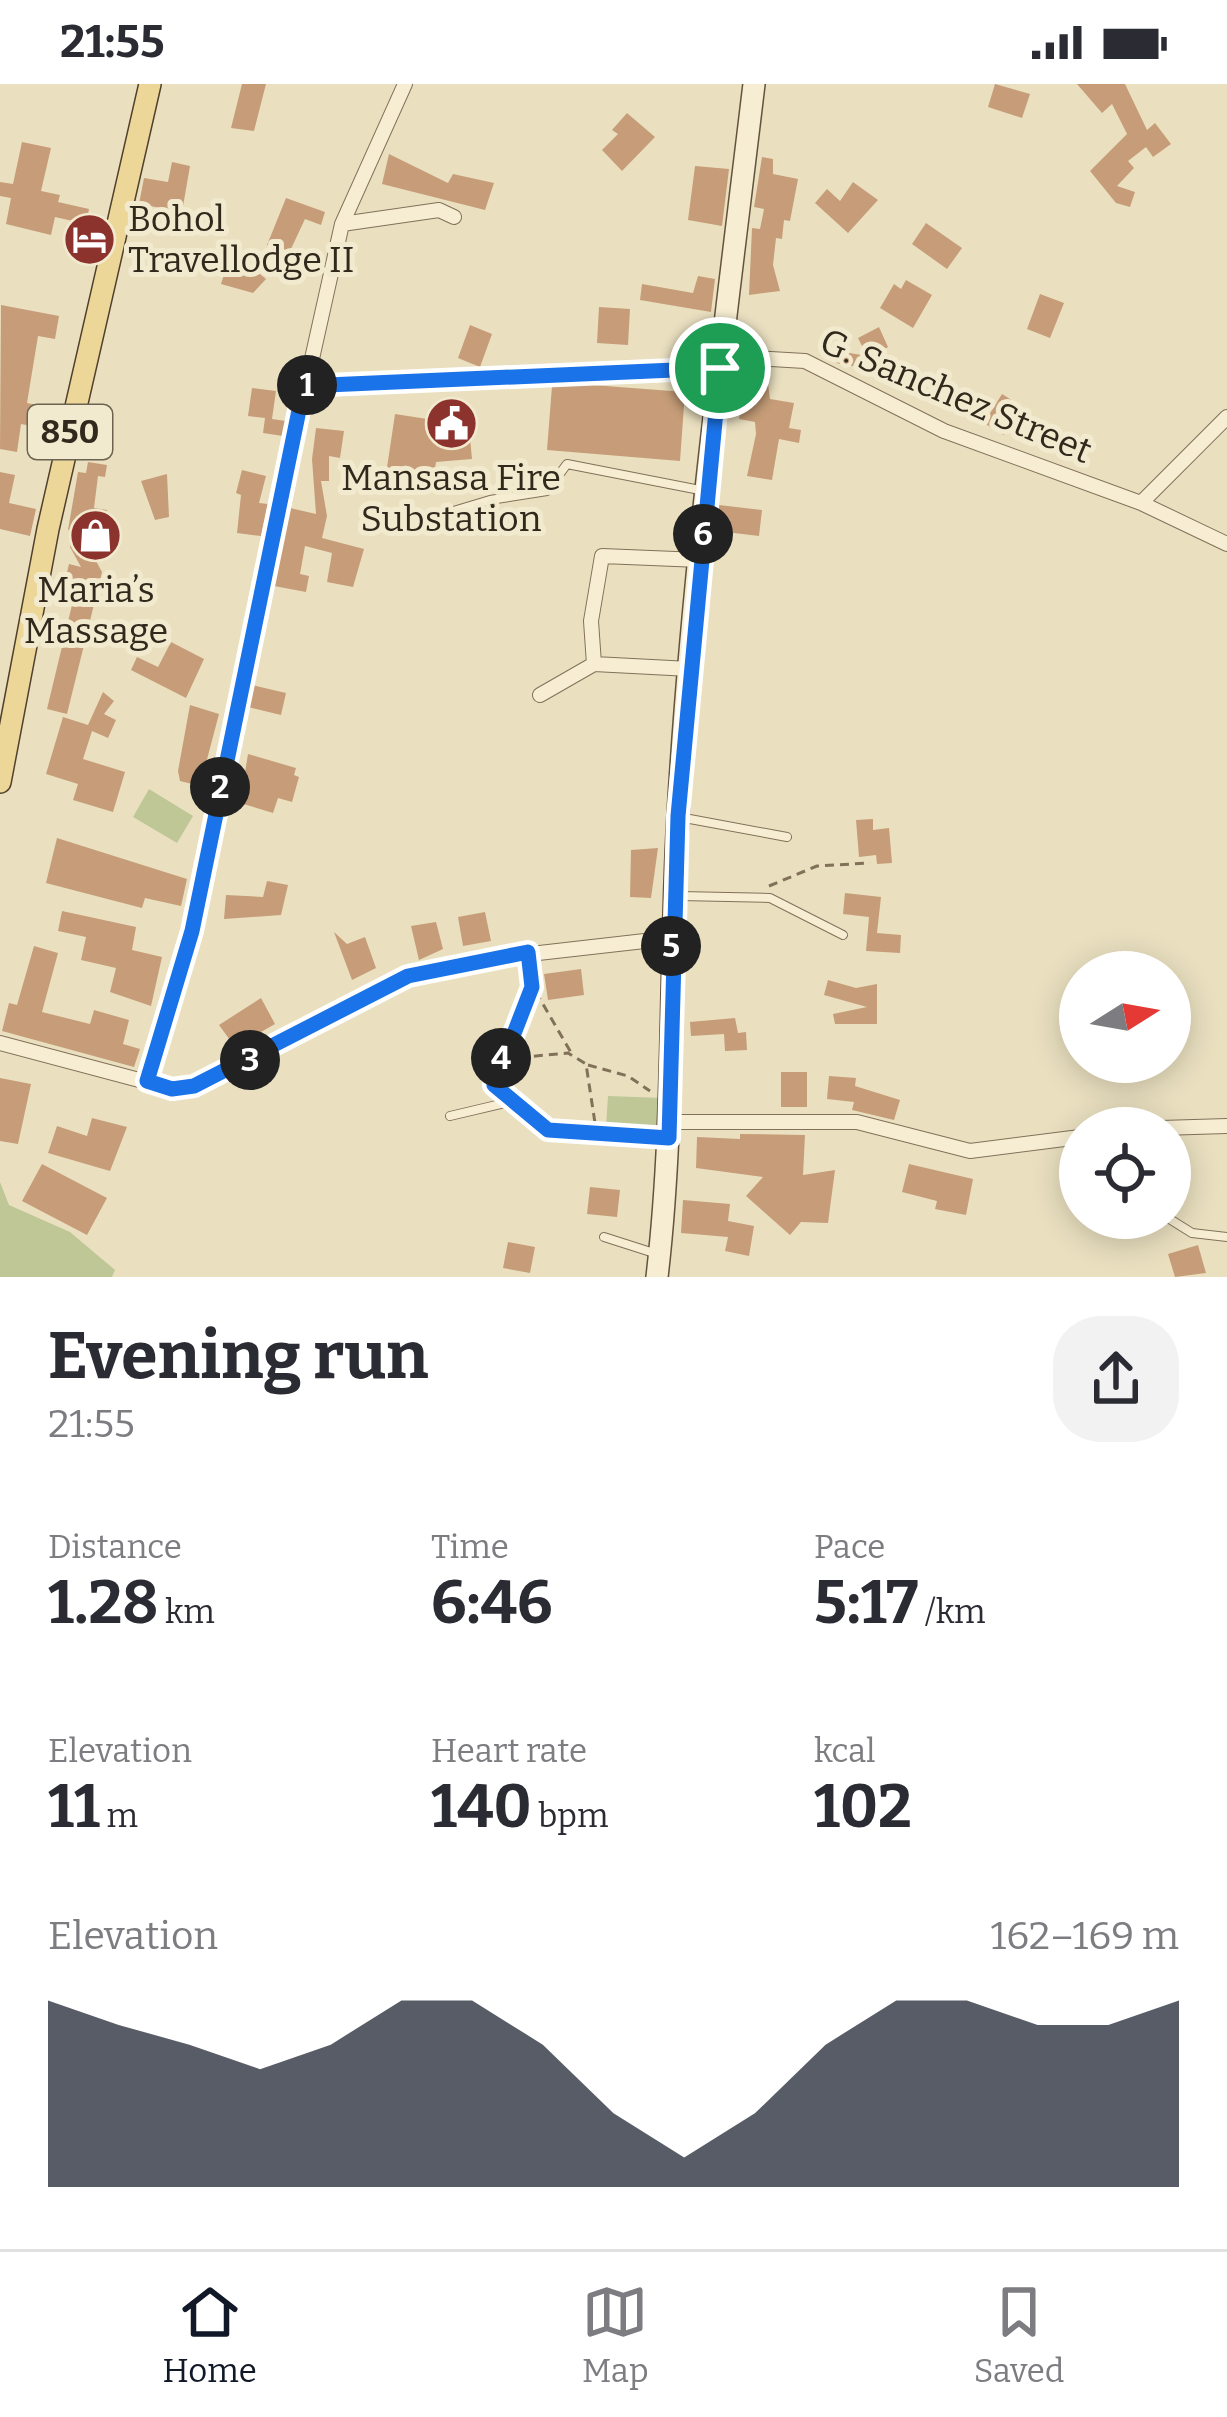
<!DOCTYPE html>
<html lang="en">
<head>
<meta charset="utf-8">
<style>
	:root { --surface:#fff; --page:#f2f2f3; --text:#2b2b33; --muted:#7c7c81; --line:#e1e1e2; --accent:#111827 }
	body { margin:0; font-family:Bitter,serif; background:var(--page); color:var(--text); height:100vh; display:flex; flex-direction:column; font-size:45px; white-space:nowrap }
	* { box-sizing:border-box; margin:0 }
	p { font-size:39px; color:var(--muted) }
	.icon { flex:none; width:66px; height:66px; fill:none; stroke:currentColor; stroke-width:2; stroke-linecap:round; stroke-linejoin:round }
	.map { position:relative; height:1193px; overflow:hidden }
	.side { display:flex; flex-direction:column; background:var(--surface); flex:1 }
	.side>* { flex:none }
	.needle { width:78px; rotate:79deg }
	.buttons { position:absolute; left:1059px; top:867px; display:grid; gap:24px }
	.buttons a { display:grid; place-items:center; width:132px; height:132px; border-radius:50%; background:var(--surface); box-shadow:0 6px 30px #0003; font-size:60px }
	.pin { position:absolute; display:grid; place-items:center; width:102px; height:102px; color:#fff; margin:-51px; border:6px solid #fff; border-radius:50%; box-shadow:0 3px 12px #0007 }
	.km { position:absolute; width:60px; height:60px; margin:-30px; border-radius:50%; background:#222; color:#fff; font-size:33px; line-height:60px; text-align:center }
	.round { display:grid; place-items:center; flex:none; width:126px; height:126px; border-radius:48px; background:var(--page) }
	.headline { display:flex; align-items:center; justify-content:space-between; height:204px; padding:0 48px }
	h1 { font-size:66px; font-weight:700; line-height:90px }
	.figures { display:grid; grid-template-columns:repeat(3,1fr); gap:18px; height:204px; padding:12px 48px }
	.figures div { display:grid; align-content:center }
	.figures b { font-size:60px; font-weight:700 }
	.figures small { font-size:33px; font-weight:400 }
	.figures p { font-size:33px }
	.chart { height:336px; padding:24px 48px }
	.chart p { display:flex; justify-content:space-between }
	.chart svg { width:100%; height:216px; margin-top:12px; fill:var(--accent); opacity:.7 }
	.status { display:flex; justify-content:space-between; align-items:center; height:84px; padding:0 60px; background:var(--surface); direction:ltr }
	.status svg { height:33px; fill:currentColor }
	.tab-bar { display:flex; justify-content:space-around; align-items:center; height:168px; border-top:3px solid var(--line); background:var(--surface); font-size:33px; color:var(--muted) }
	.tab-bar a { display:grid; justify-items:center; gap:6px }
	.tab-bar .active { color:var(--accent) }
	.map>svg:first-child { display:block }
	.green { fill:#bec795 }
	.building { fill:#c69d78 }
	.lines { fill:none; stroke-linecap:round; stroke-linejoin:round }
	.service-casing { stroke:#827159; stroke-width:10 }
	.minor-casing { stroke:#827159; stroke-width:16 }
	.secondary-casing { stroke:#63533d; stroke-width:24 }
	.primary-casing { stroke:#50402d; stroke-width:24 }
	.path { stroke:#827159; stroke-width:3; stroke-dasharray:9 6; stroke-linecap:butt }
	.service { stroke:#f6edd2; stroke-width:8 }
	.minor { stroke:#f6edd2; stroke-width:14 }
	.secondary { stroke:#f6edd2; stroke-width:21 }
	.primary { stroke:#ecd799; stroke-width:21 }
	.route-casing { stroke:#fff; stroke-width:24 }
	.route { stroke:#1a73e8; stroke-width:15 }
	.labels { text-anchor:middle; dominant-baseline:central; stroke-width:10; stroke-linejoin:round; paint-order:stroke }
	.shield { fill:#f2eacf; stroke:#6c6352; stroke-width:3 }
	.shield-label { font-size:33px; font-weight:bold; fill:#32291d }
	.poi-label { font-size:36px; fill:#32291d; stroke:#f2eacf }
	.street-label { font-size:36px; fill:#32291d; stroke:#f2eacf }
</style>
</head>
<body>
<div class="status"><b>21:55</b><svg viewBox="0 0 49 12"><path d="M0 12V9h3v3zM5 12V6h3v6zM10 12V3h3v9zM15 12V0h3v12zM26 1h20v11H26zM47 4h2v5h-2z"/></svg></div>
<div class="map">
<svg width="1227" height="1193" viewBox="0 0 1227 1193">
	<rect width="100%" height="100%" fill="#eae0c0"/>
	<!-- green -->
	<path class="green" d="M149 705 193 732 177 759 133 733Z
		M608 1012 663 1014 661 1046 606 1043Z
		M0 1098 9 1121 70 1148 115 1186 112 1193H0Z"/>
	<!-- building -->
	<path class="building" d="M242 0H266L254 47 231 44Z
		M995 0 1030 10 1022 34 988 23Z
		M1077 0H1125L1147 46 1155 39 1171 60 1153 73 1146 63 1128 77 1134 84 1117 102 1135 108 1130 123 1116 119 1090 87 1127 50 1112 20 1102 29Z
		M627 29 655 53 622 87 602 66 618 50 612 46Z
		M22 58 51 64 41 107 60 111 58 118 89 125 86 140 55 133 51 151 6 140 11 114 0 112V98L13 100Z
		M389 70 448 99 453 90 494 99 485 126 382 100Z
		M762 73 773 75V90L798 95 790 137 784 136 782 155 776 154 773 181 780 207 749 211 752 144 760 145 764 125 754 123Z
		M172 78 190 82 182 128 139 120 144 94 168 98Z
		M695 82 729 85 722 142 688 136Z
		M853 98 878 116 848 149 815 119 827 105 840 117Z
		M286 114 325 128 321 141 305 135 290 167 267 161Z
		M926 139 962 164 947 185 912 160Z
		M249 181 266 195 253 209 221 200 226 184 242 189Z
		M698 192 715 195 711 228 640 216 642 200 693 209Z
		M906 196 932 211 913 244 880 224 894 200 901 205Z
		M1040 210 1064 219 1050 254 1027 245Z
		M1 221 59 232 55 255 38 252 27 319 47 323 43 344 21 340 17 368 0 365Z
		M599 223 630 225 628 261 597 259Z
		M470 241 492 250 480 283 458 274Z
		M879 243 888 263 858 283 836 279 838 267 867 272 858 254Z
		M746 289 767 292 770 315 794 319 789 344 801 346 799 359 779 355 772 396 747 392 756 350 755 338 739 335Z
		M592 301 685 308 680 377 547 366 552 302Z
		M252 304 276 307 272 335 286 337 283 352 263 349 265 334 248 332Z
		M1002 310 1021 322 1004 351 984 339Z
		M467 322 472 375 436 378 432 404 385 397 395 330 453 339 451 324Z
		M316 344 344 347 340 374 329 372V397H321L327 432 322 454 364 465 353 503 327 498 332 469 305 462 300 490 309 492 306 508 274 502 290 424 316 430 312 375Z
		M88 378 107 381 105 393 98 392 94 424 107 426 104 451 80 448 102 488 67 630 47 625 72 521 60 518 69 480 81 483 70 463 73 447 68 446 78 388 86 389Z
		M242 386 266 392 259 419 268 420 261 452 237 449 241 411 236 409Z
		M0 388 15 391 9 419 36 425 30 452 0 445Z
		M167 390 169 433 155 436 141 397Z
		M719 421 762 426 759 452 717 447Z
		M171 558 204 575 186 614 131 586 137 573 158 583Z
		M252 601 286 609 281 631 248 623Z
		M103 608 114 617 104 630 116 636 108 654 92 647 83 675 125 688 113 728 73 716 78 700 46 690 63 633 88 641Z
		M190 621 219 630 200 702 180 697 178 687Z
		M248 670 296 684 294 691 299 693 292 718 278 714 273 729 240 719Z
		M873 735V746L889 744 892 779 877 780 876 771 859 773 856 736Z
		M57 754 187 795 181 822 145 814 142 824 46 799Z
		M658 764 651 814 630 813 631 766Z
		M267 797 288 801 281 831 224 835 226 811 263 813Z
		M845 809 881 813 877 849 901 851 900 869 866 867 869 833 843 830Z
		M62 827 136 843 132 866 162 873 151 922 110 908 116 884 81 876 86 853 58 847Z
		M485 828 491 857 463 862 458 833Z
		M436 838 443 865 419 876 411 842Z
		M334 848 347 860 365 853 376 884 352 896Z
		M34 862 58 869 42 928 90 940 94 926 129 936 123 960 140 965 134 983 2 947 9 919 17 921Z
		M581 885 584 911 548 916 544 890Z
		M828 896 856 904 877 900V940H835L833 930 867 923 824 911Z
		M261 914 275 940 235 963 219 941Z
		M735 934 738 949 746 948 747 966 725 967 724 950 691 952 690 938Z
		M781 988H807V1023H781Z
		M829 992 856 994 855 1002 900 1016 894 1036 852 1026 854 1018 827 1015Z
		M0 994 31 1000 18 1060 0 1057Z
		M92 1034 127 1043 110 1087 48 1069 57 1042 87 1052Z
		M740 1050 805 1051 803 1091 835 1086 828 1139 801 1138 790 1151 746 1112 763 1093 696 1084 697 1053 740 1055Z
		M42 1080 107 1114 87 1151 22 1117Z
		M909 1080 973 1095 966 1131 935 1125 937 1117 902 1108Z
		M590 1103 620 1106 617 1133 587 1130Z
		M683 1116 730 1120 728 1137 754 1142 749 1172 725 1167 728 1153 681 1149Z
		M508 1158 535 1163 530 1189 503 1184Z
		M1198 1161 1206 1189 1175 1193 1168 1170Z"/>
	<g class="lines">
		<defs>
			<path id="service" d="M407 441 490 416 547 407 567 380 705 407
				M679 733 787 753
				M680 812 770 814 843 851
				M450 1032 509 1018 548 1046 667 1054
				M1168 1134 1192 1149 1227 1153
				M604 1153 654 1169"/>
			<path id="minor" d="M342 140 439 126 454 133
				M721 272 805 277 944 347 1141 419 1227 460
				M305 301 720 284
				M1141 419 1227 333
				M594 580 591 537 602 472 700 476
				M540 611 594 580 690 585
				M0 959 173 1005 194 1002 408 892 459 878 671 854
				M147 996 192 847 250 553 342 140 405 0
				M671 1038H857L970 1067 1080 1053
				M1161 1044 1227 1042"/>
			<path id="secondary" d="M657 1193C675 1039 669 885 678 731 692 487 725 243 754 0"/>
			<path id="primary" d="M0 698 48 445 150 0"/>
		</defs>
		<!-- service casing -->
		<use href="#service" class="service-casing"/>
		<!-- minor casing -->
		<use href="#minor" class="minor-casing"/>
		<!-- secondary casing -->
		<use href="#secondary" class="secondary-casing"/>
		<!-- primary casing -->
		<use href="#primary" class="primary-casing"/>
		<!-- path -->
		<path class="path" d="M769 802 817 782 870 779
			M504 975 568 969 586 980 595 1039
			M588 981 628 992 650 1007
			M500 1008 494 1001 533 903 573 972"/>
		<!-- service -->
		<use href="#service" class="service"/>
		<!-- minor -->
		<use href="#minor" class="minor"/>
		<!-- secondary -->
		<use href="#secondary" class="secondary"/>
		<!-- primary -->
		<use href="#primary" class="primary"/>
	</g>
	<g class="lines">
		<defs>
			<path id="route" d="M720 284 678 732 669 1054 548 1046 494 1001 532 903 528 868 408 892 194 1002 172 1005 147 997 192 847 304 302Z"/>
		</defs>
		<!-- route casing -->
		<use href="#route" class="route-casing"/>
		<!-- route -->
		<use href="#route" class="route"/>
	</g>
	<!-- icons -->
	<defs>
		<symbol id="hotel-disc" viewBox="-11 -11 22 22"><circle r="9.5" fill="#8c332d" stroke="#f2eacf"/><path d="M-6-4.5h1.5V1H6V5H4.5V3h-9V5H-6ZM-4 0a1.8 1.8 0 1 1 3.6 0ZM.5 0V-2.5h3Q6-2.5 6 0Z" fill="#fff"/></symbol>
		<symbol id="civic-disc" viewBox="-11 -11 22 22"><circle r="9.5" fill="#8c332d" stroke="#f2eacf"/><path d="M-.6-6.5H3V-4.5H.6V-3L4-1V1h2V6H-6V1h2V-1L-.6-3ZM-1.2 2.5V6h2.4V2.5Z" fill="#fff"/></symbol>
		<symbol id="shop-disc" viewBox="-11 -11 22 22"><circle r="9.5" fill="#8c332d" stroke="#f2eacf"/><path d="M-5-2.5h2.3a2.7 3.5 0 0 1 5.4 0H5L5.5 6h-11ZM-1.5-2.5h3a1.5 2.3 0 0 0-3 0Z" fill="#fff"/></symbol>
	</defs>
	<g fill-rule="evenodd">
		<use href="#hotel-disc" x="60" y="126" width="59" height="59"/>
		<use href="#civic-disc" x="422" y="310" width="59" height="59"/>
		<use href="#shop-disc" x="66" y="422" width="59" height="59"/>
	</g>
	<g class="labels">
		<!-- shield labels -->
		<rect class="shield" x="28" y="321" width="84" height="54" rx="9"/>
		<g class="shield-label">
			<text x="70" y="348">850</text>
		</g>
		<!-- poi labels -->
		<g class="poi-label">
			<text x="128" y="135" text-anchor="start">Bohol<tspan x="128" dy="41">Travellodge II</tspan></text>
			<text x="451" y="394">Mansasa Fire<tspan x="451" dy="41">Substation</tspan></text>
			<text x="96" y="506">Maria’s<tspan x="96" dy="41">Massage</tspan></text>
		</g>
		<!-- street labels -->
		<g class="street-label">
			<text transform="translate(956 312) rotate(23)">G. Sanchez Street</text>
		</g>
	</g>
</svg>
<div class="buttons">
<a><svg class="needle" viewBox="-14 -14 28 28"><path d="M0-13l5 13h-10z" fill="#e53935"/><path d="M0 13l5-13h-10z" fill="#7c7c81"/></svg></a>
<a><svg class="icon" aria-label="locate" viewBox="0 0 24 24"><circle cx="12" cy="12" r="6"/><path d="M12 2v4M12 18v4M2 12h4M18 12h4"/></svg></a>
</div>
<div class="pin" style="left:720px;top:284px;background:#1e9e55"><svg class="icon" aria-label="arrive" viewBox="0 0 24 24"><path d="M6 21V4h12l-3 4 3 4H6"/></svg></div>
<b class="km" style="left:307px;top:301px">1</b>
<b class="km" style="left:220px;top:703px">2</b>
<b class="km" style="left:250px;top:976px">3</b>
<b class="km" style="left:501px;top:974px">4</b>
<b class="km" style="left:671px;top:862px">5</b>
<b class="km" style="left:703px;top:450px">6</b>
</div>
<section class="side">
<div class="headline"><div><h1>Evening run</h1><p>21:55</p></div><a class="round"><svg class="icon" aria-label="share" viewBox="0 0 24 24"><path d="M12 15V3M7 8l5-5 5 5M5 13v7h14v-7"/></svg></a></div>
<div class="figures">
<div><p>Distance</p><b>1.28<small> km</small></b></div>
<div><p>Time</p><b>6:46</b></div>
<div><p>Pace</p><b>5:17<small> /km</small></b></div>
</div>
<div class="figures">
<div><p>Elevation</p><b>11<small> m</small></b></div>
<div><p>Heart rate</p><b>140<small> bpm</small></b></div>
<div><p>kcal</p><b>102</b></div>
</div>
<div class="chart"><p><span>Elevation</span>162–169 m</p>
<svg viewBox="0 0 160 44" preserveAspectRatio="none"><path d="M0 44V6L10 11L20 15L30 20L40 15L50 6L60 6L70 15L80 29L90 38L100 29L110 15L120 6L130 6L140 11L150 11L160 6V44z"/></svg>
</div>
</section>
<nav class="tab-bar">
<a class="active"><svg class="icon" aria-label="home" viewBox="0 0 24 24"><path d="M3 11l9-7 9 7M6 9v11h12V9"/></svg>Home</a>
<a><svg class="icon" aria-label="map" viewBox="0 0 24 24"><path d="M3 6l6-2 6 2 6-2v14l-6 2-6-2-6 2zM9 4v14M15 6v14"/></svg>Map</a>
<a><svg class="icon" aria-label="saved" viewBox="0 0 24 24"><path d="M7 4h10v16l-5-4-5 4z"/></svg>Saved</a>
</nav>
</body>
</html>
